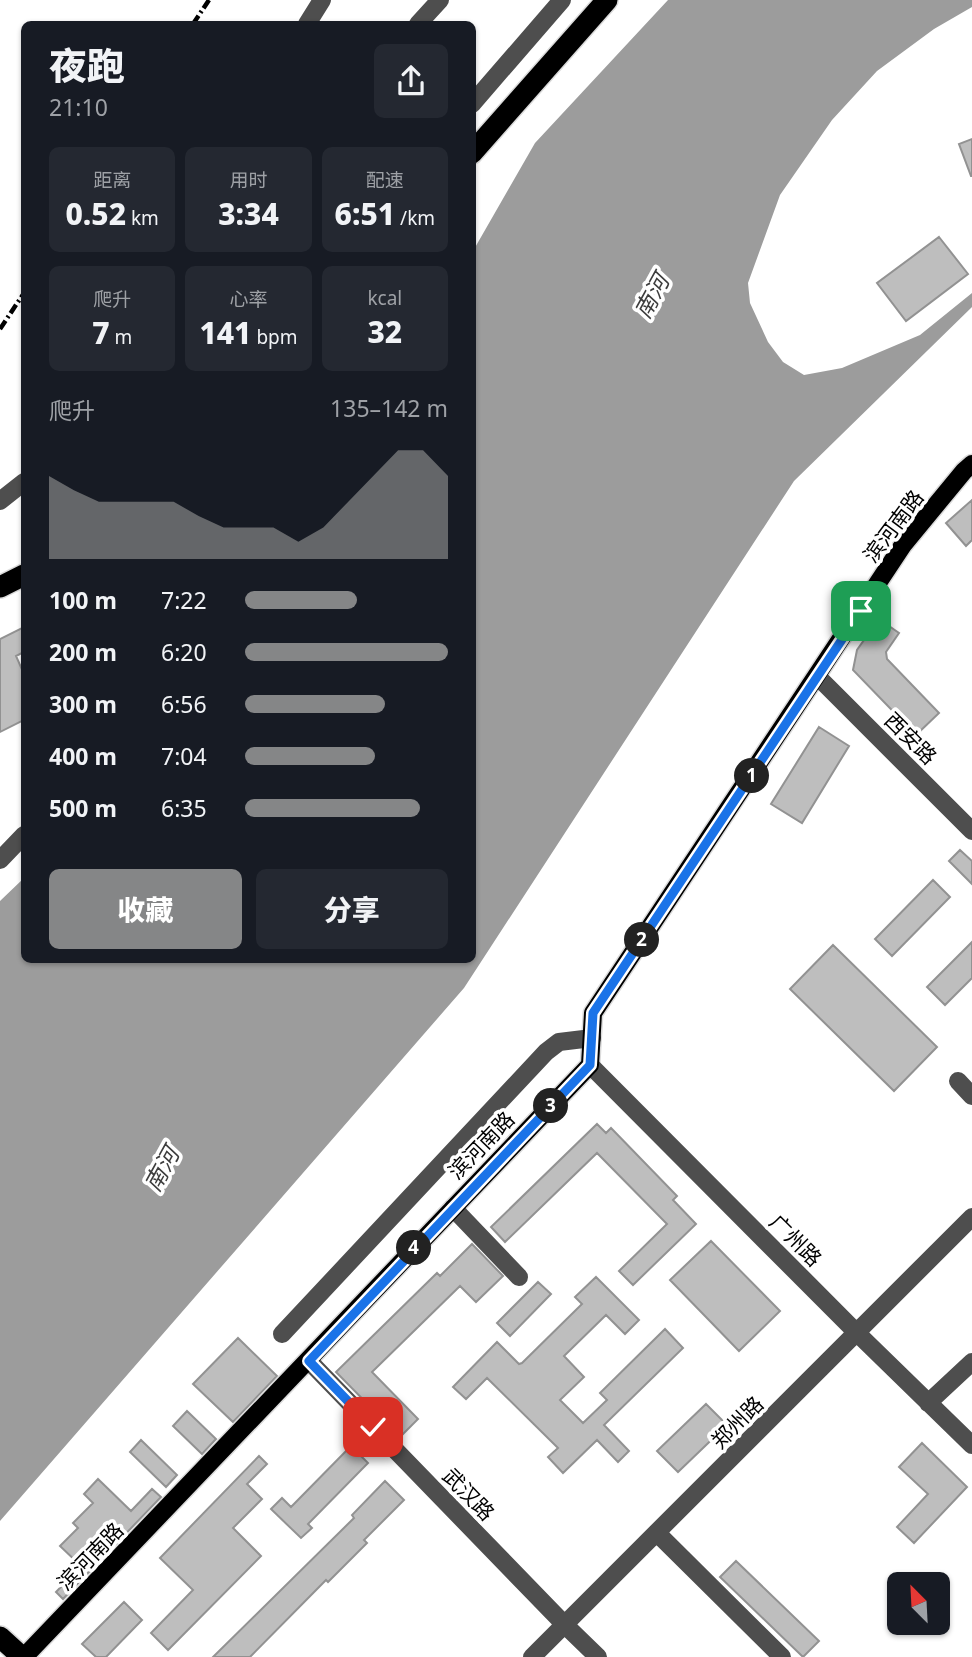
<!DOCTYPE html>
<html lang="zh">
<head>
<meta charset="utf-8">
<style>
	:root { --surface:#171b24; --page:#242831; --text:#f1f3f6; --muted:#9ea1a6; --accent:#858687 }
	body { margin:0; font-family:"Noto Sans","Noto Sans SC",sans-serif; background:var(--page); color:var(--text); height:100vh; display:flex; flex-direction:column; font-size:26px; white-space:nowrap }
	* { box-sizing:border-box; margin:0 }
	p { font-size:23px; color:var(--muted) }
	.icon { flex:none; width:38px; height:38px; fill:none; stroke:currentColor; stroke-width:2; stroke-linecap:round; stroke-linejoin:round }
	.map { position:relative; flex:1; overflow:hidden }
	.sheet { position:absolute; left:21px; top:21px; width:455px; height:942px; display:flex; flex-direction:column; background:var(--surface); border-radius:10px; box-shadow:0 2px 5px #0004 }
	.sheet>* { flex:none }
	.needle { width:46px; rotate:336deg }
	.tools { position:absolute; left:887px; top:1572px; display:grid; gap:14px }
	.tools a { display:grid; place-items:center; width:63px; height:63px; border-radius:10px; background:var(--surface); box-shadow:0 2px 5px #0004; font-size:35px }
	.pin { position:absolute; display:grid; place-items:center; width:60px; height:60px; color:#fff; margin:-30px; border-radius:14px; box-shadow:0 4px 10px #0006 }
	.km { position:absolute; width:35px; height:35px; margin:-18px; border-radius:50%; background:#222; color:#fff; font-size:19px; line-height:35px; text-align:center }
	.round { display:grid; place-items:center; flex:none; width:74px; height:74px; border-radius:10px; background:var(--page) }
	.headline { display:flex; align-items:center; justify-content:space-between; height:119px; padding:0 28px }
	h1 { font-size:38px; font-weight:800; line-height:52px }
	.figures { display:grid; grid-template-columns:repeat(3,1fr); gap:10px; height:119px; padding:7px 28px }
	.figures div { display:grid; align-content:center; border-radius:10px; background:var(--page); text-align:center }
	.figures b { font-size:30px; font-weight:800 }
	.figures small { font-size:19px; font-weight:400 }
	.figures p { font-size:19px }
	.chart { height:196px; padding:14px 28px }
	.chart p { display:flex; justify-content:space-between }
	.chart svg { width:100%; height:126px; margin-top:7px; fill:var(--accent); opacity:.7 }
	.primary-button { display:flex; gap:14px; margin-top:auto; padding:14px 28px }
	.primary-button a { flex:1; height:80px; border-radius:10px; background:var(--accent); color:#fff; font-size:28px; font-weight:800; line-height:80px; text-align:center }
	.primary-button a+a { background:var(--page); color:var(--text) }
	ul { padding:0 28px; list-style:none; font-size:23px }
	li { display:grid; grid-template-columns:112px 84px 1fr; align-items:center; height:52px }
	li i { height:18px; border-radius:9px; background:var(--accent) }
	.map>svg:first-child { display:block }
	.water { fill:#9c9c9c }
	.building { fill:#bebebe; stroke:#929292; stroke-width:2 }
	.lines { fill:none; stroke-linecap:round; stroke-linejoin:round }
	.major-casing { stroke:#dbdbdb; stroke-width:21 }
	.highway-casing { stroke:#dbdbdb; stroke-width:24 }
	.minor { stroke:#4e4e4e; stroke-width:18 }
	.major { stroke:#000; stroke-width:18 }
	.highway { stroke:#000; stroke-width:21 }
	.rail { stroke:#000; stroke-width:4.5; stroke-dasharray:10 3.5 2 3.5; stroke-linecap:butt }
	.route-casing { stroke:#fff; stroke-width:14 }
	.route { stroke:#1a73e8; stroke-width:9 }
	.labels { text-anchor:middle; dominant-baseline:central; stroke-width:7; stroke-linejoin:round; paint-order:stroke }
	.street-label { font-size:21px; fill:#000; stroke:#fff }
	.water-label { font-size:23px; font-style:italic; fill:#3d3d3d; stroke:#fff }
</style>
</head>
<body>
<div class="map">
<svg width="972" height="1657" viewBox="0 0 972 1657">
	<rect width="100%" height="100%" fill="#fff"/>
	<!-- water -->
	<path class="water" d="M668 0H972V7L934 29 877 71 832 120 780 195 748 283 750 303 768 342 783 362 804 375 842 368 920 335 972 293V307L794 481 464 988 0 1521V901L24 878V959H472L473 251 535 143Z"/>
	<!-- building -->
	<path class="building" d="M972 139V176H971L959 144Z
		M939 237 968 274 906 321 877 283Z
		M972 500V540L966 546 946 523Z
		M879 619 899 633 886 652 887 659 939 713 916 735 853 670 857 650Z
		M24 627V652L16 656 24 674V720L0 732V639Z
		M819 727 849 746 802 823 771 804Z
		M960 850 972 861V884L949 861Z
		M933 880 950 897 892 956 875 939Z
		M972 942V978L945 1005 927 987Z
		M833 945 937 1047 894 1091 790 989Z
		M597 1124 606 1133 611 1128 677 1196 673 1200 696 1224 633 1285 619 1271 667 1224 597 1153 505 1242 491 1227Z
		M711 1241 780 1311 739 1351 670 1280Z
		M472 1244 503 1276 476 1302 460 1286 372 1372 418 1419 400 1437 336 1372 437 1273 440 1276Z
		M596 1277 639 1320 625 1334 606 1315 564 1356 584 1377 560 1400 583 1423 607 1400 600 1393 665 1329 683 1348 604 1425 629 1451 618 1462 597 1440 563 1473 548 1457 558 1448 487 1378 466 1399 453 1387 497 1342 519 1364 522 1363 582 1304 575 1297Z
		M538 1282 551 1294 510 1336 497 1323Z
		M238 1338 277 1376 233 1422 193 1384Z
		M706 1404 727 1425 678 1472 657 1451Z
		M187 1411 216 1439 202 1454 173 1426Z
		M141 1440 177 1475 166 1487 130 1452Z
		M922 1443 967 1487 914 1543 897 1527 928 1494 899 1467Z
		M351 1446 368 1463 308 1524 312 1528 301 1538 271 1509 282 1498 291 1507Z
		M259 1456 267 1464 247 1484 262 1499 233 1528 261 1556 168 1650 151 1633 193 1590 160 1558Z
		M98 1479 131 1511 152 1489 161 1497 63 1599 56 1592 81 1566 60 1546 78 1528 73 1523 93 1503 84 1494Z
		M385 1481 404 1500 364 1540 367 1543 328 1582 326 1580 250 1657H213L354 1518 352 1515Z
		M736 1561 819 1641 803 1657 720 1577Z
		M124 1602 142 1620 106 1657H96L82 1644Z"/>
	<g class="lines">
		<defs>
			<path id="major" d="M24 1657 590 1065 593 1013 903 545 964 471 972 464"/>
			<path id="highway" d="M472 153 607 0
				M0 587 24 575
				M0 1637 22 1657"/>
		</defs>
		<!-- major casing -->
		<use href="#major" class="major-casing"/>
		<!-- highway casing -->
		<use href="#highway" class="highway-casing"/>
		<!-- minor -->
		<path class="minor" d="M307 24 322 0
			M418 24 440 0
			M472 104 562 0
			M0 501 24 482
			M818 677 972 831
			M0 860 24 835
			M590 1065 857 1333 972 1445
			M958 1081 972 1096
			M453 1208 519 1277
			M282 1334 546 1052 559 1042 592 1038
			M309 1361 565 1625 598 1657
			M928 1403 972 1362
			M657 1533 782 1657
			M532 1657 972 1217"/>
		<!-- major -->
		<use href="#major" class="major"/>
		<!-- highway -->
		<use href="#highway" class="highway"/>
		<!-- rail -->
		<path class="rail" d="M193 24 209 0
			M0 329 24 293"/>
	</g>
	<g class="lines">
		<defs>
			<path id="route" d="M373 1427 309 1361 590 1065 593 1013 861 611"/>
		</defs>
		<!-- route casing -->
		<use href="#route" class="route-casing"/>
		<!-- route -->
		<use href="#route" class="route"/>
	</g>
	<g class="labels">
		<!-- street labels -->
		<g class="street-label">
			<text transform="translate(893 526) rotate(-53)">滨河南路</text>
			<text transform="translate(911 738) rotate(45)">西安路</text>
			<text transform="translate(481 1145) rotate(-46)">滨河南路</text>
			<text transform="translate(796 1240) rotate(45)">广州路</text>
			<text transform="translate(737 1422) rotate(-45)">郑州路</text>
			<text transform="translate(469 1494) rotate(46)">武汉路</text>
			<text transform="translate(90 1556) rotate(-46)">滨河南路</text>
		</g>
		<!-- water labels -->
		<g class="water-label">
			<text transform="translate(651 296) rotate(-61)">南河</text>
			<text transform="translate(161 1169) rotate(-61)">南河</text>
		</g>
	</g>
</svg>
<div class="tools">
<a><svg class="needle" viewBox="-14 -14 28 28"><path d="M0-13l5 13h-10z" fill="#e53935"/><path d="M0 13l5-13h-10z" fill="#9ea1a6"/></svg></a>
</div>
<div class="pin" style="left:861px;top:611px;background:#1e9e55"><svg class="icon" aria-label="arrive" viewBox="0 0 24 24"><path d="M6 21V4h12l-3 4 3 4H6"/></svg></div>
<div class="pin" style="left:373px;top:1427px;background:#d93025"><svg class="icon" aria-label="check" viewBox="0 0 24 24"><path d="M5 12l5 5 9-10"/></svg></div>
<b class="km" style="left:752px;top:776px">1</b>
<b class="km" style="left:642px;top:940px">2</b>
<b class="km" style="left:551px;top:1106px">3</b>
<b class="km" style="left:414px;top:1248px">4</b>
<section class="sheet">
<div class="headline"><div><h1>夜跑</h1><p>21:10</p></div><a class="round"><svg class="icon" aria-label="share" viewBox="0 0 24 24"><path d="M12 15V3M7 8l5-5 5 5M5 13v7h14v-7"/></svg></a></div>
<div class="figures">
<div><p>距离</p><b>0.52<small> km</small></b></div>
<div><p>用时</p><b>3:34</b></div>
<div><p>配速</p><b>6:51<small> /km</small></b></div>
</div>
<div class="figures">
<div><p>爬升</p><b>7<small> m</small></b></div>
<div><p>心率</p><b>141<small> bpm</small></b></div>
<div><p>kcal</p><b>32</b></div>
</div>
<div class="chart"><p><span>爬升</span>135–142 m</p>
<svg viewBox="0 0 160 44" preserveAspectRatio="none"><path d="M0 44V15L10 20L20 24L30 24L40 24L50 24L60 29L70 33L80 33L90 33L100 38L110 33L120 24L130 15L140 6L150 6L160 15V44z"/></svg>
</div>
<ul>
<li><b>100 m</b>7:22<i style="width:55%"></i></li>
<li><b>200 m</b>6:20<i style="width:100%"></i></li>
<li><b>300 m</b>6:56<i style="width:69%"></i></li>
<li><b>400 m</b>7:04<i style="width:64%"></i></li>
<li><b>500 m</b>6:35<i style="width:86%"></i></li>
</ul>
<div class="primary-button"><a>收藏</a><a>分享</a></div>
</section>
</div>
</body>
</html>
